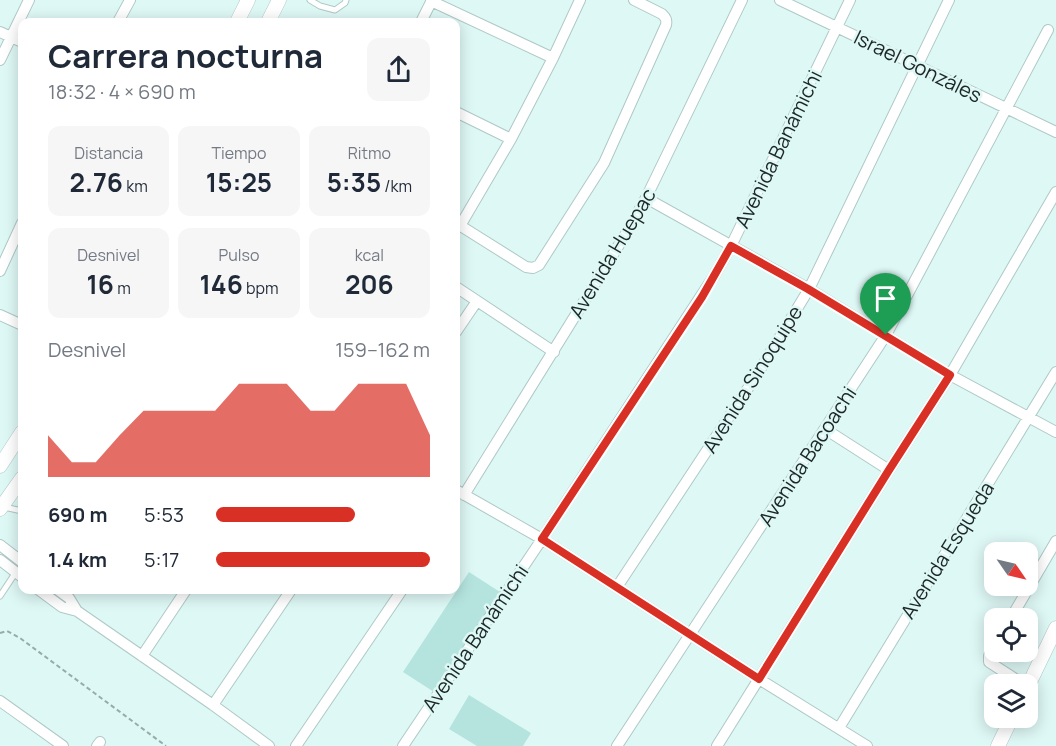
<!DOCTYPE html>
<html lang="es">
<head>
<meta charset="utf-8">
<style>
	:root { --surface:#fff; --page:#f6f6f7; --text:#1f2937; --muted:#747a83; --accent:#d93025 }
	body { margin:0; font-family:Manrope,sans-serif; background:var(--page); color:var(--text); height:100vh; display:flex; flex-direction:column; font-size:22px; white-space:nowrap }
	* { box-sizing:border-box; margin:0 }
	p { font-size:20px; color:var(--muted) }
	.icon { flex:none; width:33px; height:33px; fill:none; stroke:currentColor; stroke-width:2; stroke-linecap:round; stroke-linejoin:round }
	.map { position:relative; flex:1; overflow:hidden }
	.side { position:absolute; left:18px; top:18px; width:442px; height:576px; display:flex; flex-direction:column; background:var(--surface); border-radius:12px; box-shadow:0 3px 15px #0003 }
	.side>* { flex:none }
	.needle { width:39px; rotate:124deg }
	.tools { position:absolute; left:984px; top:542px; display:grid; gap:12px }
	.tools a { display:grid; place-items:center; width:54px; height:54px; border-radius:12px; background:var(--surface); box-shadow:0 3px 15px #0003; font-size:30px }
	.pin { position:absolute; display:grid; place-items:center; width:51px; height:51px; color:#fff; margin:-62px -26px; border-radius:50% 50% 50% 0; rotate:-45deg; box-shadow:0 0 6px #0007 }
	.pin .icon { rotate:45deg }
	.round { display:grid; place-items:center; flex:none; width:63px; height:63px; border-radius:12px; background:var(--page) }
	.headline { display:flex; align-items:center; justify-content:space-between; height:102px; padding:0 30px }
	h1 { font-size:33px; font-weight:700; line-height:45px }
	.stats { display:grid; grid-template-columns:repeat(3,1fr); gap:9px; height:102px; padding:6px 30px }
	.stats div { display:grid; align-content:center; border-radius:12px; background:var(--page); text-align:center }
	.stats b { font-size:26px; font-weight:700 }
	.stats small { font-size:16px; font-weight:400 }
	.stats p { font-size:16px }
	.chart { height:168px; padding:12px 30px }
	.chart p { display:flex; justify-content:space-between }
	.chart svg { width:100%; height:108px; margin-top:6px; fill:var(--accent); opacity:.7 }
	ul { padding:0 30px; list-style:none; font-size:20px }
	li { display:grid; grid-template-columns:96px 72px 1fr; align-items:center; height:45px }
	li i { height:15px; border-radius:8px; background:var(--accent) }
	.map>svg:first-child { display:block }
	.green { fill:#b5e4df }
	.lines { fill:none; stroke-linecap:round; stroke-linejoin:round }
	.lane-casing { stroke:#afc9c6; stroke-width:7 }
	.street-casing { stroke:#afc9c6; stroke-width:12 }
	.secondary-casing { stroke:#afc9c6; stroke-width:15 }
	.path { stroke:#97acaa; stroke-width:2; stroke-dasharray:4.5 3; stroke-linecap:butt }
	.lane { stroke:#fff; stroke-width:5 }
	.street { stroke:#fff; stroke-width:10 }
	.secondary { stroke:#fff; stroke-width:14 }
	.route-casing { stroke:#fff; stroke-width:12 }
	.route { stroke:#d93025; stroke-width:8 }
	.labels { text-anchor:middle; dominant-baseline:central; stroke-width:5; stroke-linejoin:round; paint-order:stroke }
	.street-label { font-size:20px; fill:#1c2625; stroke:#def8f6 }
</style>
</head>
<body>
<div class="map">
<svg width="1056" height="746" viewBox="0 0 1056 746">
	<rect width="100%" height="100%" fill="#def8f6"/>
	<!-- green -->
	<path class="green" d="M469 572 500 592 434 692 403 672Z
		M469 695 531 733 523 746H477L449 729Z"/>
	<g class="lines">
		<defs>
			<path id="lane" d="M310 0 320 6 335 10 345 3 346 0
				M4 507 22 511
				M0 596 16 572"/>
			<path id="street" d="M780 0 1056 132
				M431 1 553 58
				M118 22 130 0
				M421 22 432 0
				M0 32 22 42
				M0 60 29 0
				M456 112 511 139
				M646 198 809 289 950 375 1056 432
				M456 223 526 267 533 268 539 265 604 163 666 25C667 20 666 18 662 14L634 0
				M460 226 511 139 553 58 580 0
				M0 271 22 223
				M456 287 554 352
				M0 315 22 325
				M456 332 477 301
				M825 429 889 470
				M456 490 542 539 759 679 867 746
				M464 495 627 232 646 198 742 0
				M0 545 22 562
				M0 560 22 577
				M617 587 758 373 809 289 949 0
				M39 590 62 607 77 611 213 705 269 746
				M58 590 69 598 77 611
				M1011 618 1056 541
				M994 647 989 656V662L1023 684
				M142 656 186 590
				M0 701 63 746
				M213 705 291 590
				M839 728 1056 372
				M97 746 100 742
				M296 746 402 590
				M403 746 542 539 714 276 731 246 850 0
				M617 746 886 335 1048 30
				M717 746 889 470 950 375 1056 192"/>
			<path id="secondary" d="M237 22 248 0
				M268 22 279 0
				M0 466 22 432
				M0 509 22 478
				M1028 686 1056 628
				M998 746 1012 717"/>
		</defs>
		<!-- lane casing -->
		<use href="#lane" class="lane-casing"/>
		<!-- street casing -->
		<use href="#street" class="street-casing"/>
		<!-- secondary casing -->
		<use href="#secondary" class="secondary-casing"/>
		<!-- path -->
		<path class="path" d="M0 633 7 631 20 638 166 746"/>
		<!-- lane -->
		<use href="#lane" class="lane"/>
		<!-- street -->
		<use href="#street" class="street"/>
		<!-- secondary -->
		<use href="#secondary" class="secondary"/>
	</g>
	<g class="lines">
		<defs>
			<path id="route" d="M731 246 808 289 950 375 889 470 759 679 542 539 702 297Z"/>
		</defs>
		<!-- route casing -->
		<use href="#route" class="route-casing"/>
		<!-- route -->
		<use href="#route" class="route"/>
	</g>
	<g class="labels">
		<!-- street labels -->
		<g class="street-label">
			<text transform="translate(918 66) rotate(26)">Israel Gonzáles</text>
			<text transform="translate(778 149) rotate(-64)">Avenida Banámichi</text>
			<text transform="translate(612 253) rotate(-59)">Avenida Huepac</text>
			<text transform="translate(752 379) rotate(-58)">Avenida Sinoquipe</text>
			<text transform="translate(807 456) rotate(-57)">Avenida Bacoachi</text>
			<text transform="translate(947 550) rotate(-58)">Avenida Esqueda</text>
			<text transform="translate(475 638) rotate(-56)">Avenida Banámichi</text>
		</g>
	</g>
</svg>
<div class="tools">
<a><svg class="needle" viewBox="-14 -14 28 28"><path d="M0-13l5 13h-10z" fill="#e53935"/><path d="M0 13l5-13h-10z" fill="#747a83"/></svg></a>
<a><svg class="icon" aria-label="locate" viewBox="0 0 24 24"><circle cx="12" cy="12" r="6"/><path d="M12 2v4M12 18v4M2 12h4M18 12h4"/></svg></a>
<a><svg class="icon" aria-label="layers" viewBox="0 0 24 24"><path d="M12 4l9 5-9 5-9-5zM3 14l9 5 9-5"/></svg></a>
</div>
<div class="pin" style="left:886px;top:335px;background:#1e9e55"><svg class="icon" aria-label="arrive" viewBox="0 0 24 24"><path d="M6 21V4h12l-3 4 3 4H6"/></svg></div>
<section class="side">
<div class="headline"><div><h1>Carrera nocturna</h1><p>18:32 · 4 × 690 m</p></div><a class="round"><svg class="icon" aria-label="share" viewBox="0 0 24 24"><path d="M12 15V3M7 8l5-5 5 5M5 13v7h14v-7"/></svg></a></div>
<div class="stats">
<div><p>Distancia</p><b>2.76<small> km</small></b></div>
<div><p>Tiempo</p><b>15:25</b></div>
<div><p>Ritmo</p><b>5:35<small> /km</small></b></div>
</div>
<div class="stats">
<div><p>Desnivel</p><b>16<small> m</small></b></div>
<div><p>Pulso</p><b>146<small> bpm</small></b></div>
<div><p>kcal</p><b>206</b></div>
</div>
<div class="chart"><p><span>Desnivel</span>159–162 m</p>
<svg viewBox="0 0 160 44" preserveAspectRatio="none"><path d="M0 44V27L10 38L20 38L30 27L40 17L50 17L60 17L70 17L80 6L90 6L100 6L110 17L120 17L130 6L140 6L150 6L160 27V44z"/></svg>
</div>
<ul>
<li><b>690 m</b>5:53<i style="width:65%"></i></li>
<li><b>1.4 km</b>5:17<i style="width:100%"></i></li>
</ul>
</section>
</div>
</body>
</html>
